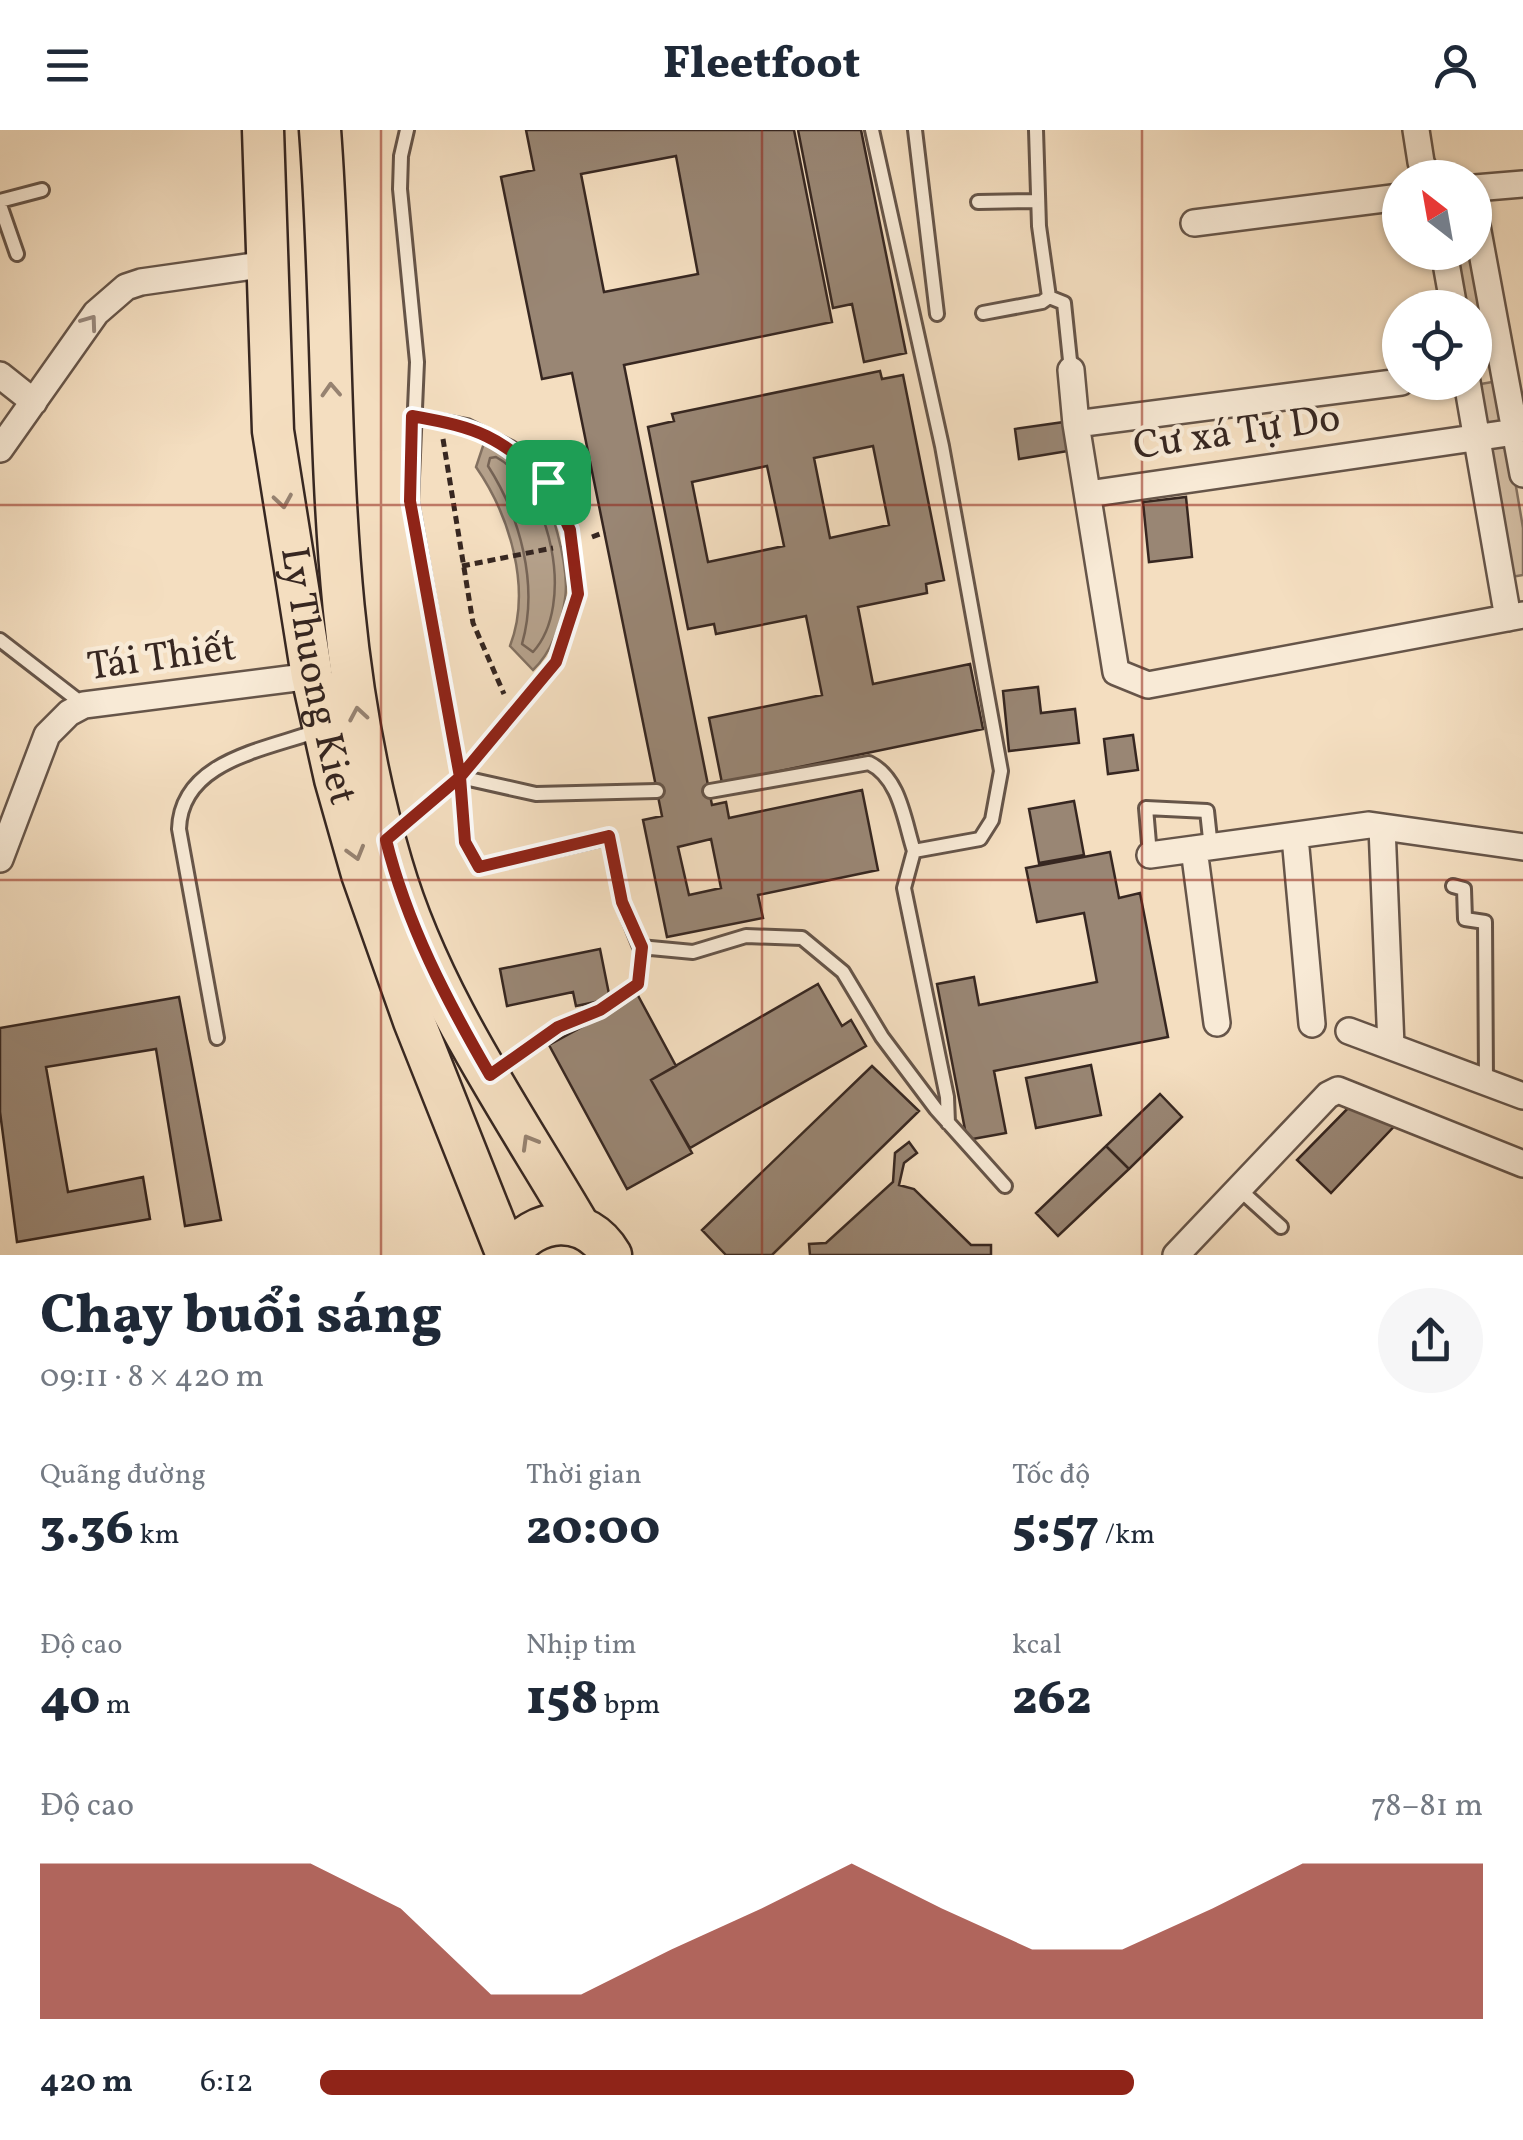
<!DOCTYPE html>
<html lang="vi">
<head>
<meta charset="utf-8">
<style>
	:root { --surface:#fff; --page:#f6f6f7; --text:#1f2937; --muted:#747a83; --accent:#8f2418 }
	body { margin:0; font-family:Vollkorn,serif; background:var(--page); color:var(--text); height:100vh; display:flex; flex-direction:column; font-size:38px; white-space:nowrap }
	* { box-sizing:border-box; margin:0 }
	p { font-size:32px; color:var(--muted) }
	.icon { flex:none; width:55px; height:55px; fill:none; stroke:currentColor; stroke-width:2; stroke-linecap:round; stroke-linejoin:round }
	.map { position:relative; height:1125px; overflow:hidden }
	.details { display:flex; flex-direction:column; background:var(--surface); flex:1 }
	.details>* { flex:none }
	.needle { width:65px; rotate:329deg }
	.controls { position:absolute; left:1382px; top:30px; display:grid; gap:20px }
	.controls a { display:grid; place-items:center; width:110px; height:110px; border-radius:50%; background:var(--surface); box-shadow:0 2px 8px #0004; font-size:50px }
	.pin { position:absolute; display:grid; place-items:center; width:85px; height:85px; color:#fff; margin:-42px; border-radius:20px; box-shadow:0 5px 15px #0006 }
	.round { display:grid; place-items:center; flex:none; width:105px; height:105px; border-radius:52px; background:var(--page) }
	.headline { display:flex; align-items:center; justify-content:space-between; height:170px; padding:0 40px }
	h1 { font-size:55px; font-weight:800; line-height:75px }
	.figures { display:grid; grid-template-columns:repeat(3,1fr); gap:15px; height:170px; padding:10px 40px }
	.figures div { display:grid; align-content:center }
	.figures b { font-size:50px; font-weight:800 }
	.figures small { font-size:28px; font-weight:400 }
	.figures p { font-size:28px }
	.chart { height:280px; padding:20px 40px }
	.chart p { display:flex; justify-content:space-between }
	.chart svg { width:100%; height:180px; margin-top:10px; fill:var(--accent); opacity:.7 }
	ul { padding:0 40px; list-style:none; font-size:32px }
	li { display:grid; grid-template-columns:160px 120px 1fr; align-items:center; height:75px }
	li i { height:25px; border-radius:12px; background:var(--accent) }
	header { display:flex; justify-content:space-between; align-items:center; height:130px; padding:0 40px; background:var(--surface); font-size:45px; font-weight:800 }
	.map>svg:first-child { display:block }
	.green { fill:#d4bfa5; stroke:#867363; stroke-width:2.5 }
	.water { fill:#b4a08a; stroke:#827060; stroke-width:2.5 }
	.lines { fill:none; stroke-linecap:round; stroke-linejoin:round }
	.shore { stroke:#766456; stroke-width:2.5 }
	.building { fill:#998674; stroke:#372721; stroke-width:2.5; fill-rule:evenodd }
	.lane-casing { stroke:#665549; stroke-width:18 }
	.street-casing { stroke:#665549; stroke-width:30 }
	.primary-casing { stroke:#372721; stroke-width:45 }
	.path { stroke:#372721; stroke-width:5; stroke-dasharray:8 5; stroke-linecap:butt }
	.lane { stroke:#f8ead6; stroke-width:12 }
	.street { stroke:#f8ead6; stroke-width:25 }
	.primary { stroke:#f4dec0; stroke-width:40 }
	.oneway { stroke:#98887c }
	.oneway2 { stroke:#968270 }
	.route-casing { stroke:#fff; stroke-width:20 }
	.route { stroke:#8f2418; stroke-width:12 }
	.grid { fill:none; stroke:#8f2418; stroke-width:2.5; stroke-opacity:0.55 }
	.labels { text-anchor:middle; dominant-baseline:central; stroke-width:9; stroke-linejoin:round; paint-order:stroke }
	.street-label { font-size:40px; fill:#372721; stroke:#f8ead6 }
</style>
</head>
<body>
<header><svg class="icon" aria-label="menu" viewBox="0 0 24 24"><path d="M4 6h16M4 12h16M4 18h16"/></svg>Fleetfoot<svg class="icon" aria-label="person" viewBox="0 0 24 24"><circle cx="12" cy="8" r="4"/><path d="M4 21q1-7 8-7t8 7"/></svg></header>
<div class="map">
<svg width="1523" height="1125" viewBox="0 0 1523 1125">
	<rect width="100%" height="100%" fill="#f4dec0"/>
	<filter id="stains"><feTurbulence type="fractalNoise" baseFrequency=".002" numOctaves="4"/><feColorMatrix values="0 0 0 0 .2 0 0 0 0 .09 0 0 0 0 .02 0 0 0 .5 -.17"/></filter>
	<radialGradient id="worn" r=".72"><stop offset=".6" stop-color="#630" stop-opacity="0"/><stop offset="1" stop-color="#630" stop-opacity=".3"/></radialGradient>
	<!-- green -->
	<path class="green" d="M1475 122 1493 231 1475 234V178L1463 177 1454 123Z
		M1498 251 1505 292 1482 296 1475 255Z
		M1509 315 1523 398V445L1511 447 1489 319Z"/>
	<!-- water -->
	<path class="water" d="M485 310C501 319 519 327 531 342 551 366 570 438 565 469 562 494 551 523 533 540L510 516C532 459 510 386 476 337Z"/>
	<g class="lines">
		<!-- shore -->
		<path class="shore" d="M496 327C551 357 576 475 533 522L522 514C539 455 520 386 488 336L490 328Z"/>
	</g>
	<!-- building -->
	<path class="building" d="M526 0H794L832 192 624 235 712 675 726 672 729 688 862 660 878 740 758 765 763 788 667 807 643 690 662 686 572 243 542 249 501 47 534 40ZM676 26 698 144 604 162 581 44ZM711 709 721 758 689 765 678 717Z
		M798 0H861L906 223 864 232 852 174 833 178Z
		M880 241 882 249 903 245 944 450 926 454 927 463 858 477 873 554 970 534 983 599 722 653 709 588 822 565 806 486 716 504 714 494 688 499 648 297 674 291 672 284ZM873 316 889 395 830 408 814 328ZM767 336 784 416 708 432 692 352Z
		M1064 292 1068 321 1019 329 1015 299Z
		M1186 367 1192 427 1149 432 1143 372Z
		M1038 557 1041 583 1075 579 1079 613 1009 621 1003 561Z
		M1133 605 1138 640 1108 644 1104 609Z
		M1074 671 1084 725 1039 733 1029 679Z
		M1110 722 1119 768 1140 763 1168 907 994 941 1006 1003 967 1010 937 854 974 847 979 875 1097 852 1084 783 1037 792 1026 738Z
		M600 819 610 869 576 876 573 862 507 876 500 839Z
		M818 854 842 896 851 890 866 916 690 1018 651 950Z
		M635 860 676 936 651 950 692 1023 627 1059 549 915 611 881 608 875Z
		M179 867 221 1090 185 1096 156 919 46 937 68 1062 143 1047 150 1089 17 1112 0 982V898Z
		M1091 935 1101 985 1036 998 1026 948Z
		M872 936 919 981 772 1125H726L702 1100Z
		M1160 964 1182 987 1129 1039 1106 1016Z
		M1355 971 1402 988 1331 1063 1297 1030Z
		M909 1012 917 1023 904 1033 899 1055 914 1059 971 1115H991V1125H810L809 1114 826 1113 893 1052 895 1023Z
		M1106 1016 1129 1039 1058 1106 1036 1083Z"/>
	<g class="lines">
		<defs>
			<path id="lane" d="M407 0 401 26 400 59 417 232 411 371 460 647 465 712 479 737 609 707 622 772 640 817 693 822 746 806 802 808 843 842 882 907 936 979 1005 1056
				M915 0 937 184
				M1036 0 1039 96 1049 167 1064 173 1071 240
				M0 71 42 60
				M978 72 1038 71
				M0 75 17 124
				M983 183 1042 172 1049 167
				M0 510 84 575
				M460 647 536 664 657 661
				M710 661 869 633C900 648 904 690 914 721L980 709 992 690 1001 641 942 316 872 0
				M393 705 460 647 556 532 578 464 570 400 548 352 511 318 467 296 413 286
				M914 721 904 758 947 967 948 993
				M1150 725 1146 678 1207 681 1211 718
				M1453 756 1464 759 1465 789 1485 792 1486 950
				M217 908 179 699C181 631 264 620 317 601
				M492 944 558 897 600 879 638 854 642 817
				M1239 1059 1281 1097"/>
			<path id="street" d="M1416 0 1421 32 1428 48
				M1475 58 1523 54
				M1475 85 1523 344
				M1194 93 1400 67
				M1444 122 1454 178
				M1071 240 1076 294 1116 542 1148 555 1523 485
				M0 245 34 272
				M1467 252 1508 488
				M1076 294 1401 252
				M0 319 96 183 126 157 141 152 268 134
				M1088 364 1515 302
				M1382 697 1391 916
				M1295 707 1312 894
				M1194 719 1217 893
				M1150 725 1369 695 1523 717
				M0 729 47 605 69 583 84 575 312 546
				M1349 901 1523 966
				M1176 1125 1328 965 1338 960 1523 1034"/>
			<g id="primary">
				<path id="s1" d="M263 0 273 301 312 546 335 649 362 744 414 891 507 1125"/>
				<path d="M320 0C339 248 319 491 392 735 430 865 511 980 579 1096"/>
				<path d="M509 1125C534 1086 586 1082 611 1125"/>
			</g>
		</defs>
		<!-- lane casing -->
		<use href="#lane" class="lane-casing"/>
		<!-- street casing -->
		<use href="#street" class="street-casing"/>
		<!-- primary casing -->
		<use href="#primary" class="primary-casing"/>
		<!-- path -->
		<path class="path" d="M443 309 473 493 504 564
			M592 407 605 402
			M462 436 553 418"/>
		<!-- lane -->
		<use href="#lane" class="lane"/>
		<!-- street -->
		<use href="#street" class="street"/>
		<!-- primary -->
		<use href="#primary" class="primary"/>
	</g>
	<!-- one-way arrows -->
	<defs><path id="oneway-chevron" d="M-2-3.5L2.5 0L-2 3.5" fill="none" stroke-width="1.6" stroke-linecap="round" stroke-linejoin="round" transform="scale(2.5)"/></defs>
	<use class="oneway" href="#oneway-chevron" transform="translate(90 192) rotate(-54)"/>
	<g class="oneway2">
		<use href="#oneway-chevron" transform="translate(331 260) rotate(-93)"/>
		<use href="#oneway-chevron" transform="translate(283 371) rotate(81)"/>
		<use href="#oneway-chevron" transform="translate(358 584) rotate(-100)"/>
		<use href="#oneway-chevron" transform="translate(356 723) rotate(74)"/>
		<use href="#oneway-chevron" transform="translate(529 1012) rotate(-120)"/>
	</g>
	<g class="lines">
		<defs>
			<path id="route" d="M548 352 570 400 578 464 556 532 460 647 386 710C407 795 447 871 490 945L558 897 600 880 638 854 642 817 622 772 609 706 479 737 465 712 460 647 410 371 412 286C480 298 498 306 548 352"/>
		</defs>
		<!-- route casing -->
		<use href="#route" class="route-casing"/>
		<!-- route -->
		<use href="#route" class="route"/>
	</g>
	<!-- grid -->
	<path class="grid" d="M381 0V1125M762 0V1125M1142 0V1125M0 375H1523M0 750H1523"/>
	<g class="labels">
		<!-- street labels -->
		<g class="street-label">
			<text transform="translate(1237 304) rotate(-8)">Cư xá Tự Do</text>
			<text transform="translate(162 529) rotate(-8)">Tái Thiết</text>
			<text stroke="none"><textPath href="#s1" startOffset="550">Ly Thuong Kiet</textPath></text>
		</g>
	</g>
	<rect width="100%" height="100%" filter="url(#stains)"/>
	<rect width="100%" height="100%" fill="url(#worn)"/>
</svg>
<div class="controls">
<a><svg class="needle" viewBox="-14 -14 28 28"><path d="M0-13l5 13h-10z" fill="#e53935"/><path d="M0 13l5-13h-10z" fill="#747a83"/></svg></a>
<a><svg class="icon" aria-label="locate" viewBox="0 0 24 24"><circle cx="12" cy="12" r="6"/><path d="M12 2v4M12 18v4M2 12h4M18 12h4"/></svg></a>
</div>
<div class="pin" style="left:548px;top:352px;background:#1e9e55"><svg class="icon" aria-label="arrive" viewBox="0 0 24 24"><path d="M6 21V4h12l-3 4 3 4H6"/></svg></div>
</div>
<section class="details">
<div class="headline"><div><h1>Chạy buổi sáng</h1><p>09:11 · 8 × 420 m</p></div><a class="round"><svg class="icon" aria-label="share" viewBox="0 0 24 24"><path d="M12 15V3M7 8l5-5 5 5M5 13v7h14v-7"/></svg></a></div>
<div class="figures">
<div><p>Quãng đường</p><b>3.36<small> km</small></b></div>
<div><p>Thời gian</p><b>20:00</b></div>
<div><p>Tốc độ</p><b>5:57<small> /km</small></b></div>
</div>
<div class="figures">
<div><p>Độ cao</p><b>40<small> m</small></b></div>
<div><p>Nhịp tim</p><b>158<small> bpm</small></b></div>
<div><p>kcal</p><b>262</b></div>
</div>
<div class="chart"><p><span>Độ cao</span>78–81 m</p>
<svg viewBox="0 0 160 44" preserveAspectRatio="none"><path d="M0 44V6L10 6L20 6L30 6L40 17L50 38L60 38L70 27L80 17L90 6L100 17L110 27L120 27L130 17L140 6L150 6L160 6V44z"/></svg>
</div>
<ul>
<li><b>420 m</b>6:12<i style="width:70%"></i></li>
</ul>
</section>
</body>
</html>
